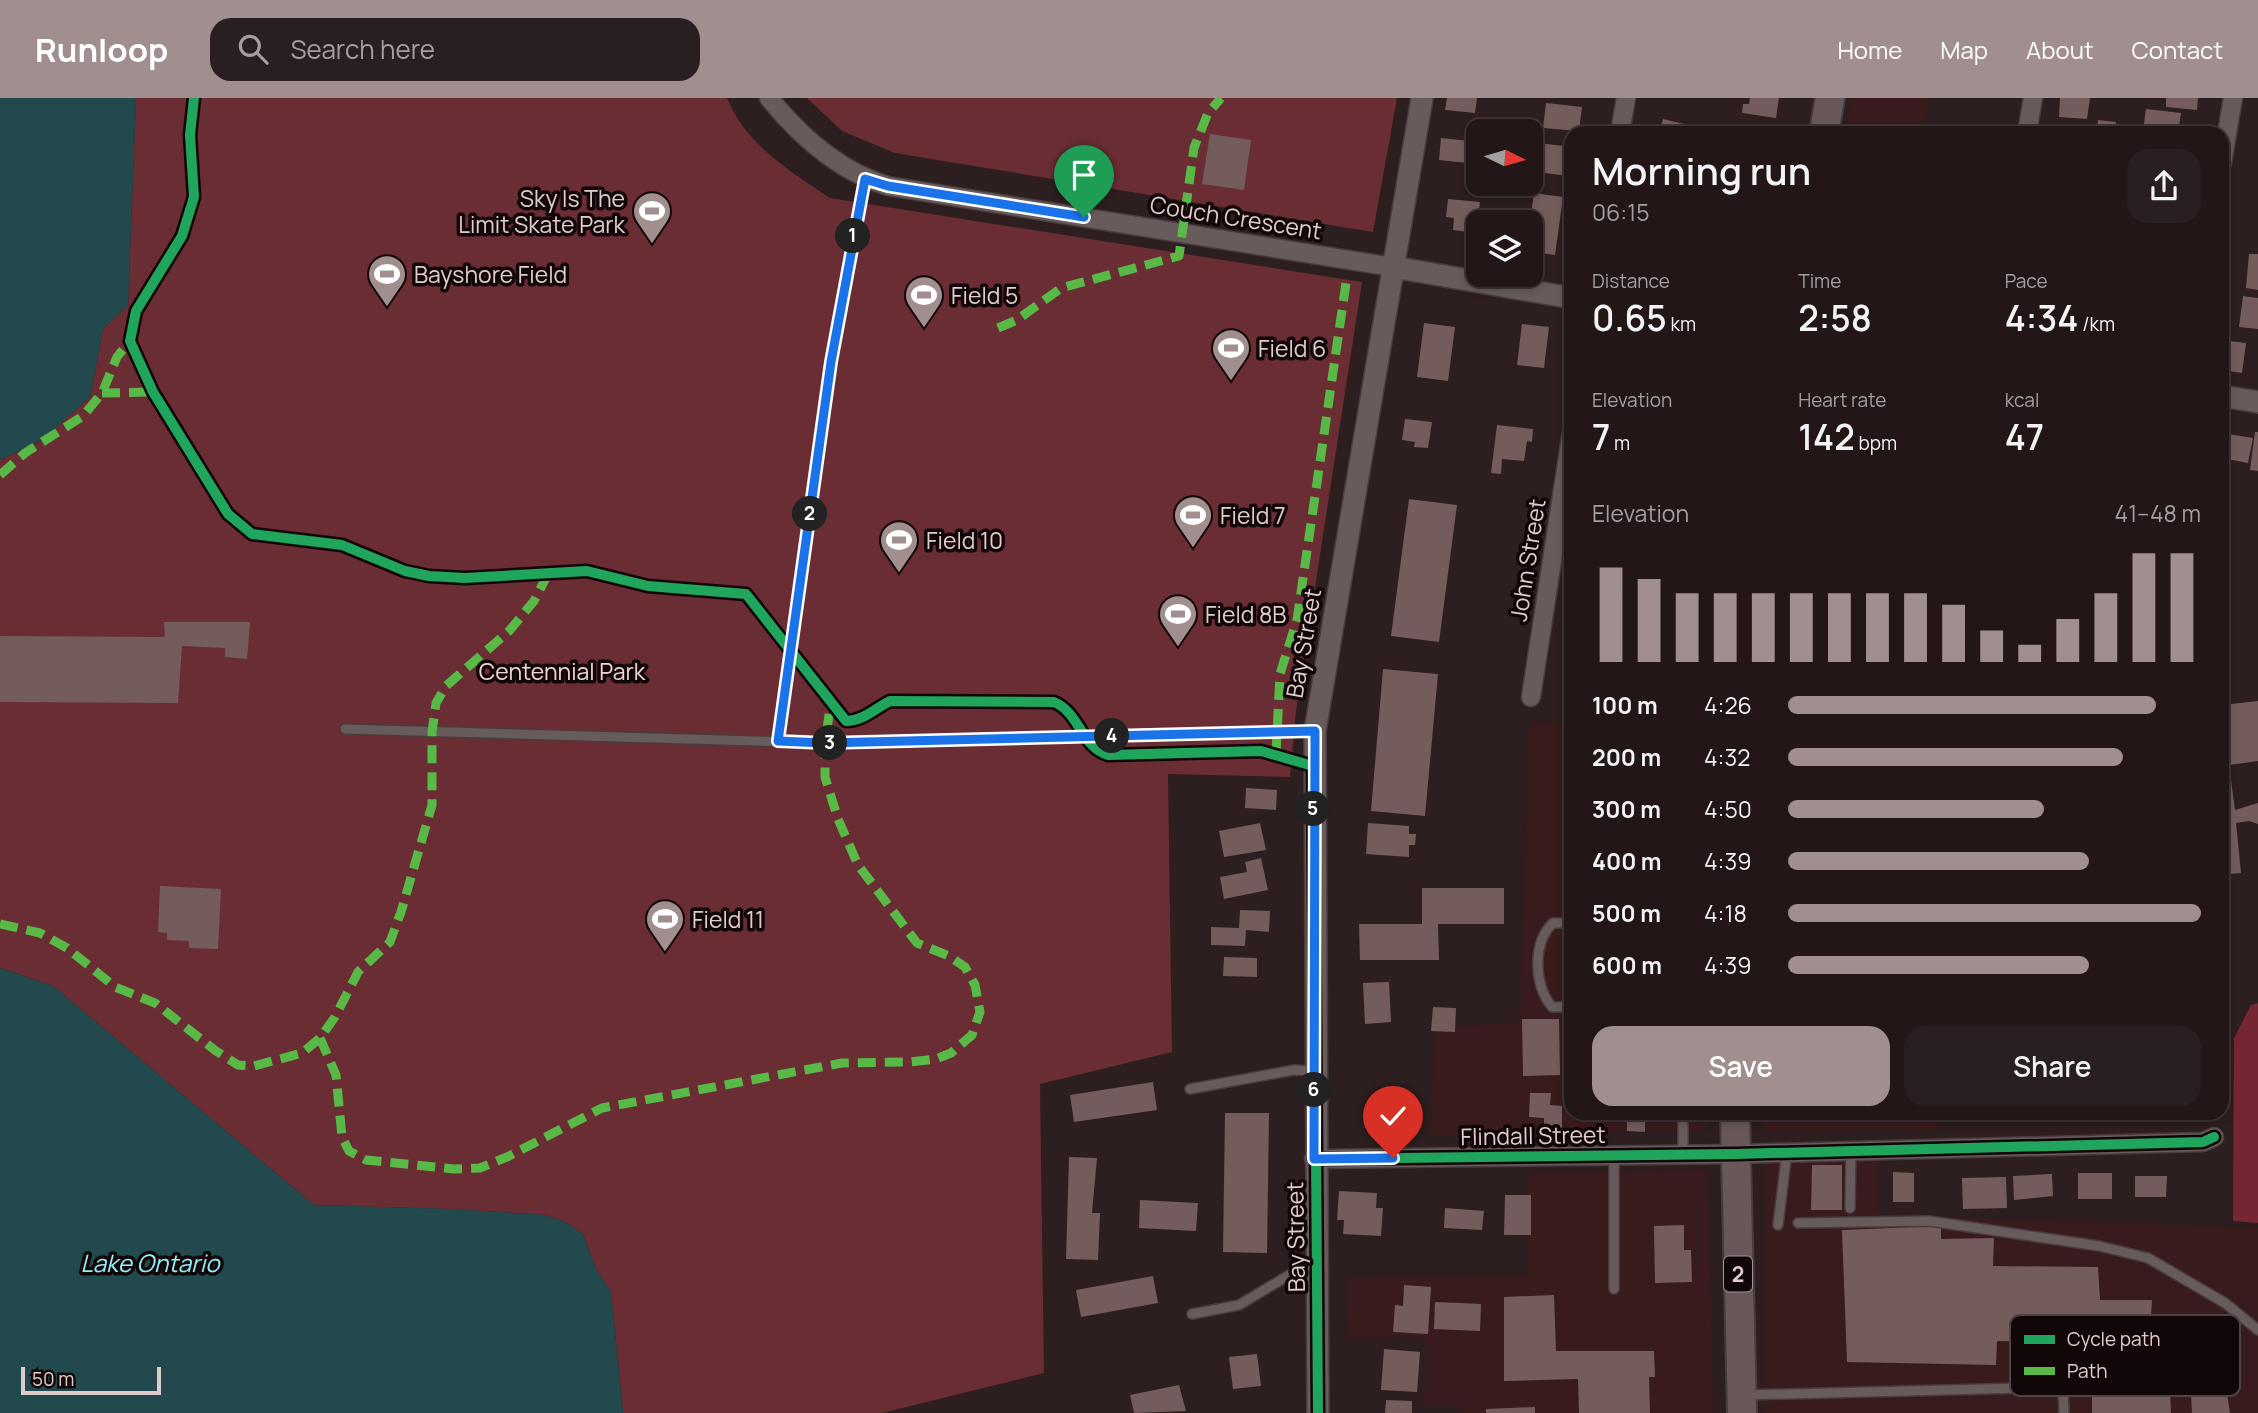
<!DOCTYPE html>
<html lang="en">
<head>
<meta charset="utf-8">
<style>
	:root { --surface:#221617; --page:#2a1f20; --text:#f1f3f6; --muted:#a29fa1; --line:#3f3536; --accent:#a18f90 }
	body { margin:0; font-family:Manrope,sans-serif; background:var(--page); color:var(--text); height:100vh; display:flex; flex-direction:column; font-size:26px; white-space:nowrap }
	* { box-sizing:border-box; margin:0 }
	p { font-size:23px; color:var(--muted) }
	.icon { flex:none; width:38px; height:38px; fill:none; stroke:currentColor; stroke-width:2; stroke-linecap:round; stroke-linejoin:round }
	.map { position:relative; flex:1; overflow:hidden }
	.panel { position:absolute; left:1564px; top:28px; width:665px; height:994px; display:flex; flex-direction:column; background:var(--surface); border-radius:21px; box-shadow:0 4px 10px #0003,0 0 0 2px var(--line) }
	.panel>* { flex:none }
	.needle { width:46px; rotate:95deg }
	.fabs { position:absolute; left:1466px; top:21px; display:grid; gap:14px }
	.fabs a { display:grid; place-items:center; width:77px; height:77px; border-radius:14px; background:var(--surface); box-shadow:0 4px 10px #0003,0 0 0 2px var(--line); font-size:35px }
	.scale { position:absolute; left:21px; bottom:18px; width:140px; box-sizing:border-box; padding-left:7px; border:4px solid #e0cccd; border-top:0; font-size:19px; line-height:24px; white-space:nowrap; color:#e0cccd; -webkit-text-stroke:5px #120708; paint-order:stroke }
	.pin { position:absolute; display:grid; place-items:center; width:60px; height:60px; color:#fff; margin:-72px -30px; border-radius:50% 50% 50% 0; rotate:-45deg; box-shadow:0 0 7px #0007 }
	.pin .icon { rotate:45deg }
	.km { position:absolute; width:35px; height:35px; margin:-18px; border-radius:50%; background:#222; color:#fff; font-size:19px; line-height:35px; text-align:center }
	.round { display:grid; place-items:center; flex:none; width:74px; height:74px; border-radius:21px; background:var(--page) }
	.head { display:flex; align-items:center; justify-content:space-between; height:119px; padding:0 28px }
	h1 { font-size:38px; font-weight:600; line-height:52px }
	.metrics { display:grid; grid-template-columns:repeat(3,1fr); gap:10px; height:119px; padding:7px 28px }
	.metrics div { display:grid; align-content:center }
	.metrics b { font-size:35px; font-weight:600 }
	.metrics small { font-size:19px; font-weight:400 }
	.metrics p { font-size:19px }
	.chart { height:196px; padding:14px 28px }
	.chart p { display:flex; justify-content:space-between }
	.chart svg { width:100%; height:126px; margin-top:7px; stroke:var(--accent); stroke-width:6 }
	.cta { display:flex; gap:14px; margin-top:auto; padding:14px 28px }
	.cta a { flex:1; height:80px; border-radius:21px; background:var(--accent); color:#fff; font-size:28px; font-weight:600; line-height:80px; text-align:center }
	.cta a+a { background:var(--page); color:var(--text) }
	ul { padding:0 28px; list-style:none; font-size:23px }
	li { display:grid; grid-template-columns:112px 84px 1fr; align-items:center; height:52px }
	li i { height:18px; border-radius:9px; background:var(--accent) }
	header { display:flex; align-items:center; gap:42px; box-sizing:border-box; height:98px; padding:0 35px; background:var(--accent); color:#fff }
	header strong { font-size:33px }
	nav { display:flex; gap:38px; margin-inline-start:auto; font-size:24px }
	.search { width:490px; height:63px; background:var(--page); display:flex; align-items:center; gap:18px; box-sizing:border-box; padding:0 24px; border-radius:21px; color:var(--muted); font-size:26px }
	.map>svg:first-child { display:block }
	.built { fill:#3a1b1d }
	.green { fill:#6a2d34 }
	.forest { fill:#762632 }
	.water { fill:#22494d }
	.building { fill:#745c5d }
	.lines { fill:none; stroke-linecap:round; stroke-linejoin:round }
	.service-casing { stroke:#493c3d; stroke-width:12 }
	.minor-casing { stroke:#493c3d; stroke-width:21 }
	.tertiary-casing { stroke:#493c3d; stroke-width:24 }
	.primary-casing { stroke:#493c3d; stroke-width:32 }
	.service { stroke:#685b5c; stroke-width:9 }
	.minor { stroke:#685b5c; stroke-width:18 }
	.tertiary { stroke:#685b5c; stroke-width:21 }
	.primary { stroke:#685859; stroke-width:28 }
	.quiet { stroke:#58b947; stroke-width:9; stroke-dasharray:18 9; stroke-linecap:butt }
	.cycleway-casing { stroke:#120708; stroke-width:15 }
	.cycleway { stroke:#20a55d; stroke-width:10 }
	.route-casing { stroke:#fff; stroke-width:14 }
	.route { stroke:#1a73e8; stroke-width:9 }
	.labels { text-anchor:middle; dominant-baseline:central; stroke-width:7; stroke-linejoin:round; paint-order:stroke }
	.shield { fill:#120708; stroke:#a29192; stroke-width:2 }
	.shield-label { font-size:21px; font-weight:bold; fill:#e0cccd }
	.poi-label { font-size:23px; fill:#e0cccd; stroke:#120708; text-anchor:start }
	.street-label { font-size:23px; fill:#e0cccd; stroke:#120708 }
	.park-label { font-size:23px; fill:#f1d5d6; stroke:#120708 }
	.water-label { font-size:24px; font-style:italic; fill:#90f0fa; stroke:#120708 }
	.key { fill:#120708; stroke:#504243; stroke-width:2 }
	.key-label { font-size:19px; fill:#e0cccd }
</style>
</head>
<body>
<header>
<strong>Runloop</strong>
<div class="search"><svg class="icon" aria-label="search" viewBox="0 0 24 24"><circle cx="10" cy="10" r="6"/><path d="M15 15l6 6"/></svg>Search here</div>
<nav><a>Home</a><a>Map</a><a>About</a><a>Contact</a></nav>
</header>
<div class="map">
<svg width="2258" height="1315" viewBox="0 0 2258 1315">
	<rect width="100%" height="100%" fill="#2d1e1f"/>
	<!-- built -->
	<path class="built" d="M1852 0H1929L1924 35H1846Z
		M1571 625 1572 1015H1706V1033L1432 1037 1435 931 1520 924 1529 626Z
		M1762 1015H1937V1032L1763 1033Z
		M1877 1057V1117L2258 1130V1315H1765V1058Z
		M1708 1072 1713 1315H1462L1461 1308H1426V1239L1347 1240 1346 1179 1530 1178V1075Z"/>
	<!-- green -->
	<path class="green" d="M136 0H727C746 47 790 73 830 100L1362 184 1296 613 1290 679 1168 676 1172 954 1040 986 1044 1275 882 1315H623L611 1194 596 1171 583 1136 565 1124 545 1117 451 1111 314 1107 53 888 0 870V362L42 342 90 299 103 231 128 207Z
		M807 0H1397L1373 134 895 55 842 33Z"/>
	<!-- forest -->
	<path class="forest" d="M2258 905V1125L2233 1123 2234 940 2251 907Z"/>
	<!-- water -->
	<path class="water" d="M0 0H136L128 207 103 231 90 299 42 342 0 362Z
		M0 870 53 888 314 1107 451 1111 545 1117 565 1124 583 1136 596 1171 611 1194 623 1315H0Z"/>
	<!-- building -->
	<path class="building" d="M1447 0H1477L1475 15 1445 12Z
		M1750 0H1779L1776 20 1742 15 1743 6H1749Z
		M2060 0H2090L2087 21 2059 19Z
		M2166 0H2198L2197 12 2166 9Z
		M1546 5 1582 9 1579 33 1543 30Z
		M2146 11 2181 15 2178 35 2143 33Z
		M1663 21 1688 27 1686 35H1659Z
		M2098 22 2116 24 2115 35H2097Z
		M1958 29 1988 32 1987 35H1957Z
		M1210 36 1251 42 1244 92 1202 86Z
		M1441 40 1470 43 1467 65 1439 62Z
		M1539 45 1572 49 1569 78 1536 74Z
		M1534 95 1563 99 1555 157 1531 154 1530 124Z
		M1448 101 1480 104 1476 135 1453 132 1454 120 1446 119Z
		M2249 156H2258V192L2246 190Z
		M2243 198 2258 200V231L2239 229Z
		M1424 225 1455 229 1448 283 1417 279Z
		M1522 226 1549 229 1544 270 1517 267Z
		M2222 242 2246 245 2242 275 2229 273 2230 263 2222 262Z
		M1405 321 1432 324 1428 350 1414 349 1415 344 1402 342Z
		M1497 327 1533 331 1532 344 1527 343 1524 363 1502 361 1501 376 1491 375Z
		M2255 334H2258V373L2250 372Z
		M2222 335 2253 340 2248 365 2222 360Z
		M2222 374 2231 375 2228 399 2222 398Z
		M1409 401 1457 407 1439 544 1391 538Z
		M2222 420 2229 421 2224 459H2222Z
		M164 524H250L247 561 225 559V550L182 548 178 605 0 604V538L165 539Z
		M1383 571 1438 576 1425 718 1371 713Z
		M2258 603V663L2229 667 2235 712 2258 705V726L2249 723 2236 725 2241 775 2228 776V786L2222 787V607Z
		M1246 690 1277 692 1276 712 1245 710Z
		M1260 725 1266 752 1224 759 1219 733Z
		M1368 725 1409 728V736H1416L1415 747H1409V759L1366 756Z
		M1261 760 1268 792 1224 801 1220 779 1247 774 1245 764Z
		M160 788 221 791 218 851 189 850V843L167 842V835L158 834Z
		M1422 790H1504V826H1438L1439 862H1360L1359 826H1422Z
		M1240 812 1270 813 1269 834 1246 832 1245 848 1211 847V829L1239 830Z
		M1224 859 1257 860V879L1223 878Z
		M1389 884 1391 924 1365 926 1363 885Z
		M1433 909 1456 910 1455 934 1431 933Z
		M1522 921H1559L1560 977 1523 978Z
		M1153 984 1157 1012 1074 1024 1070 997Z
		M1530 995H1551L1550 1007 1562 1008V1030L1544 1029V1020L1529 1019Z
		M1374 996 1413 998 1412 1024 1373 1022Z
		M1225 1015H1269L1267 1155 1223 1154Z
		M1627 1015H1645V1034L1627 1033Z
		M1069 1059 1097 1060 1092 1115H1100L1098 1162 1066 1161Z
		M1812 1067H1842V1112H1811Z
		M1893 1074 1914 1075V1104H1893Z
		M2078 1075H2112V1101H2078Z
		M2052 1076 2053 1098 2014 1102 2013 1078Z
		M2135 1078H2167L2166 1099H2135Z
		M2006 1079 2007 1110 1963 1111 1962 1080Z
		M1339 1093 1377 1095 1376 1110H1383L1381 1138 1343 1136 1344 1122H1337Z
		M1505 1097H1531V1137H1504Z
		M1140 1102 1198 1105 1196 1133 1139 1130Z
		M1445 1110 1484 1113 1482 1132 1444 1130Z
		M1684 1127V1152H1691L1692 1184 1655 1185 1654 1128Z
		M1941 1128V1141L1994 1140 1993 1168 2098 1169 2100 1202H2152L2149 1246H2168L2171 1315H2092V1244L1997 1243 1996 1267 1847 1264 1842 1132Z
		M1153 1178 1158 1205 1081 1219 1076 1192Z
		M1404 1187 1431 1189 1428 1236 1393 1234 1395 1207 1403 1208Z
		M1554 1197 1556 1253H1654L1655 1279H1649L1650 1315H1579L1578 1281 1504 1283V1199Z
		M1435 1204 1481 1206 1480 1233 1434 1231Z
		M1384 1251 1420 1254 1417 1294 1381 1292Z
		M1257 1256 1261 1288 1233 1291 1229 1259Z
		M1179 1287 1186 1313 1134 1315 1130 1297Z
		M2191 1295 2227 1296 2230 1315H2192Z
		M1386 1302 1412 1303V1315H1385Z
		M1535 1309V1315H1486V1311Z"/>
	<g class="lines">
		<defs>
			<path id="service" d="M345 631 825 645 1315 633
				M778 643 831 264 865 81
				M1572 825H1553C1532 845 1534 887 1552 909H1572
				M1190 991 1294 972 1314 973
				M1683 1015V1056
				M1614 1057V1191
				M1850 1110 1851 1052
				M1798 1125 1929 1123 2099 1148 2148 1160 2225 1205 2258 1232
				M1778 1127 1787 1054
				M1192 1216 1239 1207 1296 1173 1316 1172
				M1744 1297 2063 1289 2064 1315"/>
			<path id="minor" d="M769 0C800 38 840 74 888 88L1393 169
				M1620 35 1626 0
				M2027 35 2033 0
				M2222 65 2233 0
				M1531 599 1572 333
				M1314 1061 1736 1056 2203 1044 2214 1039"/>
			<path id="tertiary" d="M1393 169 1572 200
				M2222 298 2258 304
				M1318 1315 1315 633 1422 0"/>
			<path id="primary" d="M1824 35 1830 0
				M1735 1015 1742 1315"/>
		</defs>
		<!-- service casing -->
		<use href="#service" class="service-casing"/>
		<!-- minor casing -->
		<use href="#minor" class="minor-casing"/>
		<!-- tertiary casing -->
		<use href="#tertiary" class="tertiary-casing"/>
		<!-- primary casing -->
		<use href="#primary" class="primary-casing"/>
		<!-- service -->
		<use href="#service" class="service"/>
		<!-- minor -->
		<use href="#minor" class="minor"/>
		<!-- tertiary -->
		<use href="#tertiary" class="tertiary"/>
		<!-- primary -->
		<use href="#primary" class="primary"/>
		<!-- quiet -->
		<path class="quiet" d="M998 230 1017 222 1061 190 1179 158 1194 50 1208 15 1221 0
			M102 295 153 294
			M0 377 25 355 83 318 102 295 117 259 130 243
			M1276 656 1280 576 1297 522 1347 178
			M0 826 40 835 67 850 115 889 155 905 216 953 238 967 254 968 302 955 320 940 335 919 358 874 390 844 401 814 432 707V634L436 605 446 588 509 533 534 503 549 474
			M320 940 336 977 342 1039 349 1053 366 1062 454 1071 480 1070 507 1059 602 1010 842 965 909 964 936 961 951 955 972 937 980 914 975 887 965 869 949 858 917 845 858 767 838 721 825 679V645L831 603"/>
		<defs>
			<path id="cycleway" d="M194 0 190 37 194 99 182 138 136 213 130 243 153 294 228 416 252 436 342 447 405 473 429 478 465 480 587 473 648 488 746 496 846 623C863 623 874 611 890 603L1054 604C1080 615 1081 649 1108 657L1261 653 1313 668 1318 1315
				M1314 1061 1736 1056 2203 1044 2214 1039"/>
		</defs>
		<!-- cycleway casing -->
		<use href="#cycleway" class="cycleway-casing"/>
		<!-- cycleway -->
		<use href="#cycleway" class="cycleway"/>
	</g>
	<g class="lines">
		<defs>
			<path id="route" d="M1084 119 888 88 865 81 831 264 778 643 825 645 1315 633 1314 1061 1393 1060"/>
		</defs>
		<!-- route casing -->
		<use href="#route" class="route-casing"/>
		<!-- route -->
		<use href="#route" class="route"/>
	</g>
	<!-- icons -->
	<defs>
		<symbol id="stadium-pin" viewBox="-11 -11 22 30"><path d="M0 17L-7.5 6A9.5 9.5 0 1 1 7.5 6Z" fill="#a18f90" stroke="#120708"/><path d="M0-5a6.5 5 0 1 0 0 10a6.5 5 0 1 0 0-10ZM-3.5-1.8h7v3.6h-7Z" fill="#fff"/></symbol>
	</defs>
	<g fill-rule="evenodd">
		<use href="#stadium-pin" x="630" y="91" width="44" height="60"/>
		<use href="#stadium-pin" x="365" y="154" width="44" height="60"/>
		<use href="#stadium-pin" x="902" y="175" width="44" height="60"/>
		<use href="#stadium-pin" x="1209" y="228" width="44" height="60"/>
		<use href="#stadium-pin" x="1171" y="395" width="44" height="60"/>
		<use href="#stadium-pin" x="877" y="420" width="44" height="60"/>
		<use href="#stadium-pin" x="1156" y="494" width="44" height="60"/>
		<use href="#stadium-pin" x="643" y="799" width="44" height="60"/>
	</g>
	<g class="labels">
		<!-- shield labels -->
		<rect class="shield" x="1724" y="1158.5" width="28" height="35" rx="5"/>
		<g class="shield-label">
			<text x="1738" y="1176">2</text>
		</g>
		<!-- poi labels -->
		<g class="poi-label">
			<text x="625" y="100" text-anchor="end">Sky Is The<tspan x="625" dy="26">Limit Skate Park</tspan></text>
			<text x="414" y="176">Bayshore Field</text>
			<text x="951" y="197">Field 5</text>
			<text x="1258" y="250">Field 6</text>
			<text x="1220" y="417">Field 7</text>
			<text x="926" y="442">Field 10</text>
			<text x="1205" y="516">Field 8B</text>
			<text x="692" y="821">Field 11</text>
		</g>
		<!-- street labels -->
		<g class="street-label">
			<text transform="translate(1236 119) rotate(9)">Couch Crescent</text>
			<text transform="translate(1527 462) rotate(-81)">John Street</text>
			<text transform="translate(1303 545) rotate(-80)">Bay Street</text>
			<text transform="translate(1533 1037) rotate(-1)">Flindall Street</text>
			<text transform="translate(1295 1139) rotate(-91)">Bay Street</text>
		</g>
		<!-- park labels -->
		<g class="park-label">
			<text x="562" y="573">Centennial Park</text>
		</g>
		<!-- water labels -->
		<g class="water-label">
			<text x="150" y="1164">Lake Ontario</text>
		</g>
	</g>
	<!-- legend -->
	<rect x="2010" y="1217" width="230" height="81" rx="10" class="key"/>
	<rect x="2024" y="1237" width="31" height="9" fill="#20a55d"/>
	<rect x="2024" y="1269" width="31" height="8" fill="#58b947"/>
	<g class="key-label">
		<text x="2067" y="1248">Cycle path</text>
		<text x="2067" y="1280">Path</text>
	</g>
</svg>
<div class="fabs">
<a><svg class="needle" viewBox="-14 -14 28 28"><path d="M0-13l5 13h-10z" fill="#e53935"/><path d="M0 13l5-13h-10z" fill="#a29fa1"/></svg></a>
<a><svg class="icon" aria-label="layers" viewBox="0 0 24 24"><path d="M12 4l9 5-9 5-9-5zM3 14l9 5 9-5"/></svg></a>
</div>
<div class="scale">50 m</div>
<div class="pin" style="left:1084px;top:119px;background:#1e9e55"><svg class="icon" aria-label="arrive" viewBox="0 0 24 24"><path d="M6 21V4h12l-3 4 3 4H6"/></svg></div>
<div class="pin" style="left:1393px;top:1060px;background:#d93025"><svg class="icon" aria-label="check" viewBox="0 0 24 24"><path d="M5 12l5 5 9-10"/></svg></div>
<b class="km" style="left:853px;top:138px">1</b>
<b class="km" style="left:810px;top:416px">2</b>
<b class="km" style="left:830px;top:645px">3</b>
<b class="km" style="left:1112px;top:638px">4</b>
<b class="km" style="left:1313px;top:711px">5</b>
<b class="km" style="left:1314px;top:992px">6</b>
<section class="panel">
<div class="head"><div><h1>Morning run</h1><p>06:15</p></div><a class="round"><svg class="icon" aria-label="share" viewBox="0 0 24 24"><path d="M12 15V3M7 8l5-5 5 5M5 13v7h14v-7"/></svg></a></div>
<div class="metrics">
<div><p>Distance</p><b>0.65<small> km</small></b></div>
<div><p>Time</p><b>2:58</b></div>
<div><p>Pace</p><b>4:34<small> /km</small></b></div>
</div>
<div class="metrics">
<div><p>Elevation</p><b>7<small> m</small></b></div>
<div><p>Heart rate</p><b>142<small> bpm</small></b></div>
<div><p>kcal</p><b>47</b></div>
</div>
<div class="chart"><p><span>Elevation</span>41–48 m</p>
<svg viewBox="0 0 160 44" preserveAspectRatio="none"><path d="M5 44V11M15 44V15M25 44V20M35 44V20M45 44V20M55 44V20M65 44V20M75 44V20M85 44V20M95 44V24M105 44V33M115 44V38M125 44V29M135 44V20M145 44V6M155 44V6"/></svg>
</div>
<ul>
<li><b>100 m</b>4:26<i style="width:89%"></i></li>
<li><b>200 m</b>4:32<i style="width:81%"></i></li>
<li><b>300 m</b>4:50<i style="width:62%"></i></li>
<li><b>400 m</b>4:39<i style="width:73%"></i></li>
<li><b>500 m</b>4:18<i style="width:100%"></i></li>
<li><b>600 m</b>4:39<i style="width:73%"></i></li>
</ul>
<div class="cta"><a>Save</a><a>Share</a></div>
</section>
</div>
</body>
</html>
